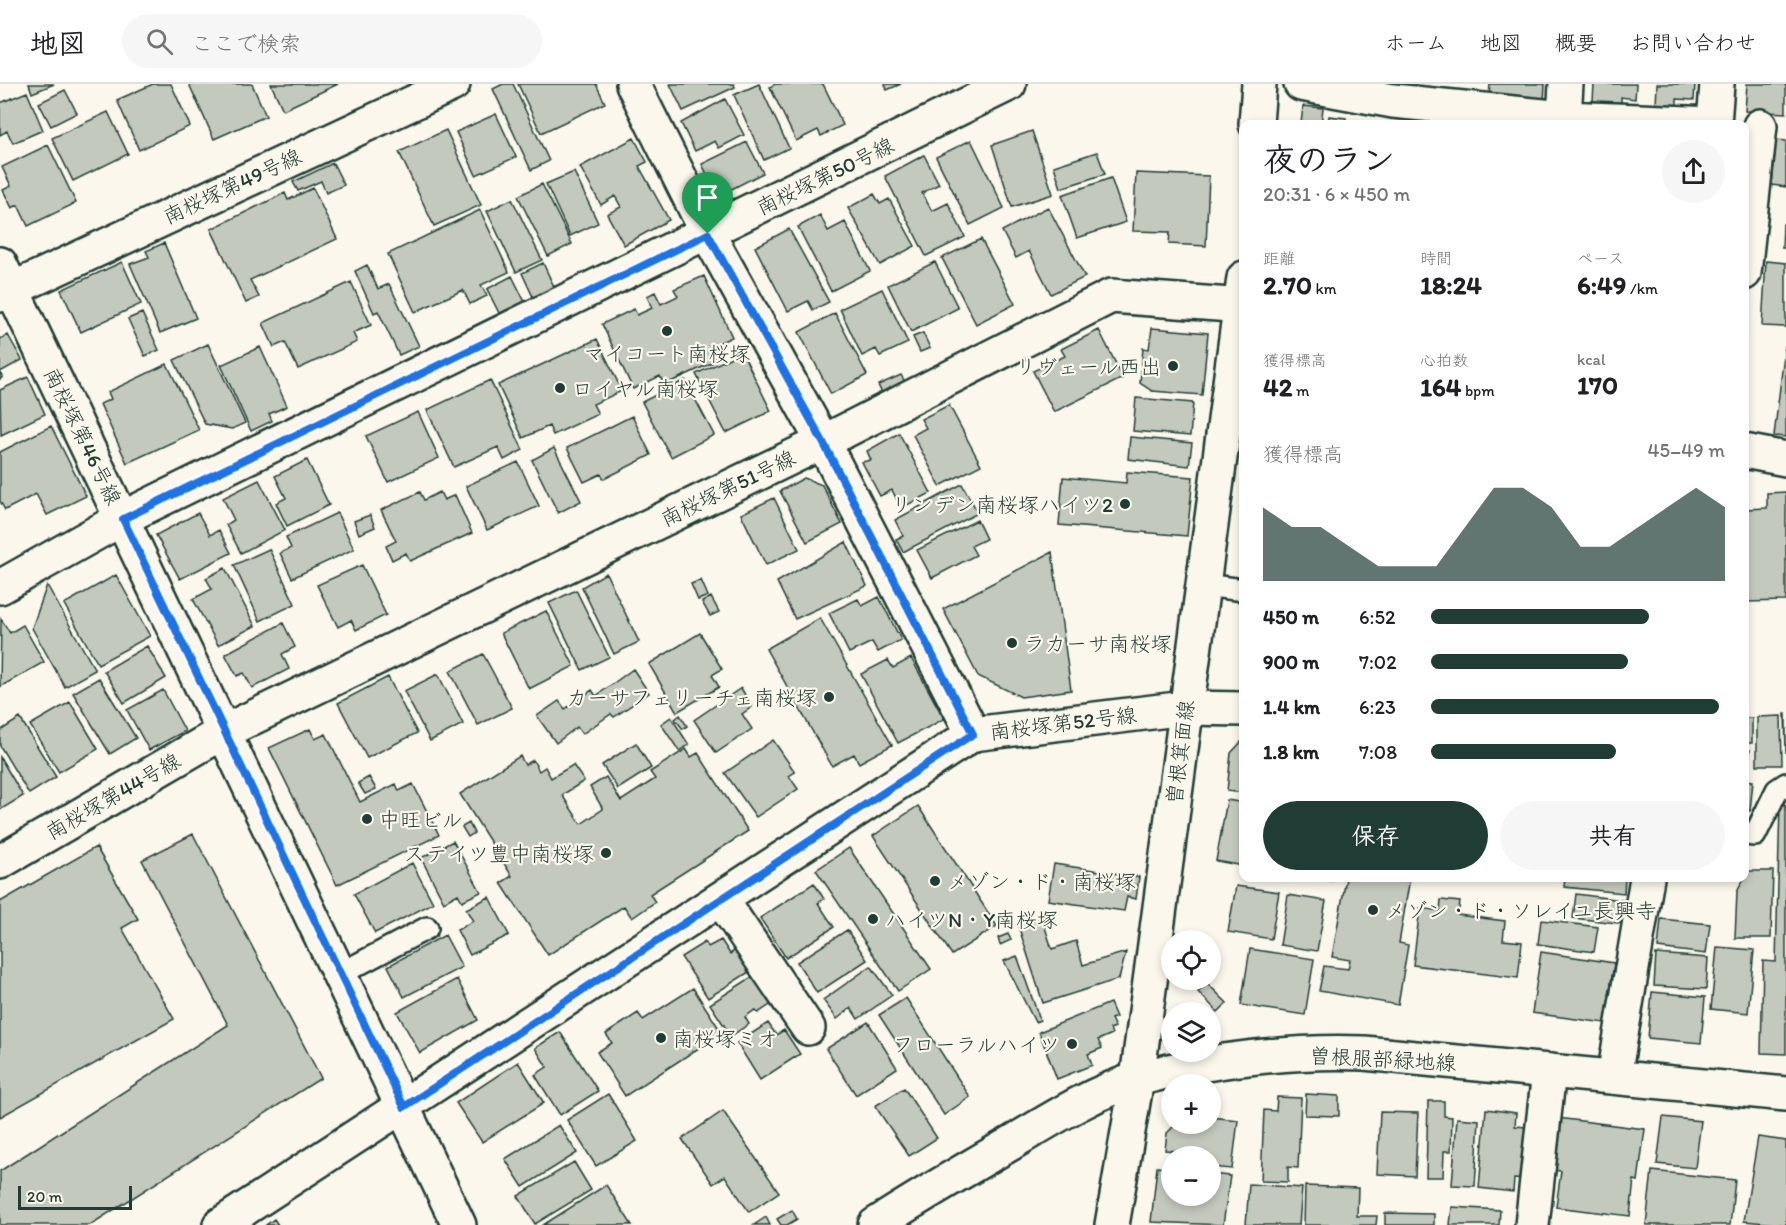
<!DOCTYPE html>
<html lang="ja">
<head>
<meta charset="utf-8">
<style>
	:root { --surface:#fff; --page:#f6f6f6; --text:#202124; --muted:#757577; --line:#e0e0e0; --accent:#1f3d34 }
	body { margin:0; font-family:Itim,"Klee One",sans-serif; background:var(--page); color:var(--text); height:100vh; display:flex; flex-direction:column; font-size:22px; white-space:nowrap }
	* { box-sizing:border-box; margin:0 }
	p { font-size:20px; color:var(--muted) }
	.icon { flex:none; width:33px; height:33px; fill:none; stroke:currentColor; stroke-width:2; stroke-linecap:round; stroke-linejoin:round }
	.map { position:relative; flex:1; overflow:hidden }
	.drawer { position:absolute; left:1239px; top:36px; width:510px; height:762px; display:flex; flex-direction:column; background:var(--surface); border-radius:12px; box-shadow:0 3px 9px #0003 }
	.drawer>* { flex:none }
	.controls { position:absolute; left:1161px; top:846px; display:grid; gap:12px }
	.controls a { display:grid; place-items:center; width:60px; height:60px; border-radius:50%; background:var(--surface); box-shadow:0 3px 9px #0003; font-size:30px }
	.scale { position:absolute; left:18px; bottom:15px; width:114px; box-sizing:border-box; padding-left:6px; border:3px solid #1f3d34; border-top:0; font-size:16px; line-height:21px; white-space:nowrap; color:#1f3d34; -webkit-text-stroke:4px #fbf7ec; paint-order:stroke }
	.pin { position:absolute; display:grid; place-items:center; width:51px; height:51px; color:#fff; margin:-62px -26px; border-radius:50% 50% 50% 0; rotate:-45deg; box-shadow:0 0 6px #0007 }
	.pin .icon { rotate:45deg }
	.round { display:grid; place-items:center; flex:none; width:63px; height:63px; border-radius:32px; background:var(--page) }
	.head { display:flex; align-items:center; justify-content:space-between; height:102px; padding:0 24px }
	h1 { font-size:33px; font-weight:800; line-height:45px }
	.stats { display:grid; grid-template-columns:repeat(3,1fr); gap:9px; height:102px; padding:6px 24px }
	.stats div { display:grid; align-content:center }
	.stats b { font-size:26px; font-weight:800 }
	.stats small { font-size:16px; font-weight:400 }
	.stats p { font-size:16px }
	.chart { height:168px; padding:12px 24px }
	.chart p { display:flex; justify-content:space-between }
	.chart svg { width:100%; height:108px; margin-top:6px; fill:var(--accent); opacity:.7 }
	.cta { display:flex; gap:12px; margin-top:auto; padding:12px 24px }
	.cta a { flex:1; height:69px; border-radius:36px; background:var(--accent); color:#fff; font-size:24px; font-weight:800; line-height:69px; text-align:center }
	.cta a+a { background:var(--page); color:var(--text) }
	ul { padding:0 24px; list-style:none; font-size:20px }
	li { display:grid; grid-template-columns:96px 72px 1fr; align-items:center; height:45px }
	li i { height:15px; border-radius:8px; background:var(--accent) }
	header { display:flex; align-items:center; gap:36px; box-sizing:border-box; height:84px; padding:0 30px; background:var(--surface); border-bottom:2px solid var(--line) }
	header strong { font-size:28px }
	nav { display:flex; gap:33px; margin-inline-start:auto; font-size:21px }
	.search { width:420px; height:54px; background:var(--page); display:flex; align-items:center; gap:15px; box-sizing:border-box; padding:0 21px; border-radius:33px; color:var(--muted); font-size:22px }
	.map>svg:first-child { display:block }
	.building { fill:#c4c9be; stroke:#1f3d34; stroke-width:1.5 }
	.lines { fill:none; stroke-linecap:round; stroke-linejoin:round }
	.service-casing { stroke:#1f3d34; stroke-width:26 }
	.minor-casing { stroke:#1f3d34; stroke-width:38 }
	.tertiary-casing { stroke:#1f3d34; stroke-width:38 }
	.service { stroke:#fbf7ec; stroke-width:21 }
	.minor { stroke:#fbf7ec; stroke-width:33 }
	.tertiary { stroke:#fbf7ec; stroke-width:33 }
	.route-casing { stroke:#fff; stroke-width:12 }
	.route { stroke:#1a73e8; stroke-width:8 }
	.poi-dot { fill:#1f3d34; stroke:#fbf7ec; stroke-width:2 }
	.labels { text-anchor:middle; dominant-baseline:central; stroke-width:4.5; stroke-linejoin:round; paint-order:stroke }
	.street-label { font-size:21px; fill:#1f3d34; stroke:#fbf7ec }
	.poi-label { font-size:21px; fill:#1f3d34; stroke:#fbf7ec; text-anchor:start }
</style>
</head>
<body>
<header>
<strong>地図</strong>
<div class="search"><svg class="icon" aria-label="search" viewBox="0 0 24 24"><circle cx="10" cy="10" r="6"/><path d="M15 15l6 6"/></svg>ここで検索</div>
<nav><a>ホーム</a><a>地図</a><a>概要</a><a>お問い合わせ</a></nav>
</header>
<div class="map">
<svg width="1786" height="1141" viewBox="0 0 1786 1141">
	<rect width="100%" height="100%" fill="#fbf7ec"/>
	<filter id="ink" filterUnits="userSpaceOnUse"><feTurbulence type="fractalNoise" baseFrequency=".0167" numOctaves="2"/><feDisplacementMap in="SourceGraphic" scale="12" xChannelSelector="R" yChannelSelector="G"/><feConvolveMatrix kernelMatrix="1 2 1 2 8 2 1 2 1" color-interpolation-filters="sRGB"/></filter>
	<g filter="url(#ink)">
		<!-- building -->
		<path class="building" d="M29 0H54L32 9Z
			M153 0H171L190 42 139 66 117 16Z
			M189 0H252L266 32 214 55Z
			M271 0H338L283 26Z
			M503 0H513L549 77 531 86 493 5Z
			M518 0H596L605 19 541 49Z
			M670 0H734L735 3 683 27Z
			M759 0 789 64 764 76 734 11Z
			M775 0H823L843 41 821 52 818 46 796 57 770 3Z
			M885 0H901L887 6Z
			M1490 0H1545L1544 17 1489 13Z
			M1594 0H1636L1635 15 1621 13V20L1593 17Z
			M1657 0H1695L1694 16 1677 15V23L1656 22Z
			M1747 0H1786V29L1745 27Z
			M65 6 77 29 51 42 39 19Z
			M27 8 43 46 13 59 7 47 0 51V19Z
			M725 15 744 51 719 64 715 57 695 67 681 39Z
			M1303 22 1323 24 1321 40H1301Z
			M108 28 128 70 73 97 52 54Z
			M496 30 516 73 476 91 456 48Z
			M1329 32 1346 34V40H1328Z
			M446 46 481 121 434 142 399 68Z
			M1032 47 1053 110 1012 123 992 61Z
			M634 54 647 78 639 82 669 136 624 161 607 130 621 123 615 112 601 121 580 83Z
			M971 56 1004 124 970 141 936 73Z
			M1776 56 1786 57V103L1772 101Z
			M747 58 763 89 718 112 702 80Z
			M48 61 76 119 28 142 18 121 12 124 3 106 11 102 2 83Z
			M1097 68 1105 90 1061 104 1054 82Z
			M924 71 939 100 922 109 932 127 948 119 965 153 926 172 885 92Z
			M333 79 344 101 326 109 321 97 298 107 293 98Z
			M574 88 598 139 570 152 546 100Z
			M1136 89 1209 92 1206 162 1169 160 1170 148 1133 147Z
			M1111 94 1126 138 1077 154 1062 111Z
			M542 100 572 160 548 172 518 112Z
			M313 104 337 155 250 196 259 213 246 219 211 145 285 109 288 116Z
			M874 110 880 120 889 115 915 162 880 181 848 124Z
			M512 115 542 176 516 188 487 127Z
			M1048 123 1085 193 1051 210 1029 167 1016 174 1002 147Z
			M480 126 509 188 481 201 487 212 470 220 463 206 415 228 388 170Z
			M820 131 828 147 845 138 870 187 831 207 798 143Z
			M1783 140H1786V164H1782Z
			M789 145 829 218 813 226 808 217 788 227 755 163Z
			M981 155 1015 220 976 240 942 174Z
			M164 159 196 234 160 249 130 180 149 173 146 167Z
			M1766 177 1786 179V243L1762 242Z
			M122 178 141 220 81 248 61 206Z
			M935 178 958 224 911 248 888 201Z
			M543 179 555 205 534 215 522 189Z
			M367 181 378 205 389 200 419 262 399 271 378 227 374 229 355 187Z
			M512 192 525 218 500 231 487 205Z
			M704 192 732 253 710 263 716 277 664 301 660 292 633 305 602 240 634 225 637 231 652 224 647 212 655 208 661 220 678 212 674 205Z
			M351 198 371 241 353 249 357 258 298 285 285 258 274 263 263 239Z
			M882 205 908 259 880 272 876 265 862 272 840 225Z
			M142 229 159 266 145 272 128 235Z
			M835 229 867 291 831 310 799 248Z
			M1152 244 1208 249 1202 311 1152 307 1140 299 1143 264 1149 265Z
			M1099 246 1123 294 1054 328 1033 287 1065 272 1061 265Z
			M923 249 930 264 920 268 913 253Z
			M8 251 22 276 0 288 3 293 0 295V255Z
			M597 255 622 307 593 320 598 330 553 351 549 342 523 354 498 301Z
			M208 260 245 339 232 345 205 340 174 276Z
			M1785 262H1786V353L1774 352Z
			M260 263 287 322 269 330 272 337 251 347 221 281Z
			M742 268 771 327 726 349 696 290Z
			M167 280 199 346 127 379 100 320 111 315 108 308Z
			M901 291 905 298 882 309 878 301Z
			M28 293 45 330 1 351 0 306Z
			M490 296 523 366 504 376 498 363 454 383 427 326Z
			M685 296 714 351 671 373 642 318Z
			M1136 314 1193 319 1190 352 1133 347Z
			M949 321 981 381 940 402 913 351 926 344 921 335Z
			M418 328 439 374 388 398 366 352Z
			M632 332 651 371 604 395 601 390 584 398 567 364Z
			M51 342 86 412 47 431 36 410 5 426 0 417V368Z
			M899 349 931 409 901 424 892 406 880 412 862 378 871 376 867 367Z
			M1130 353 1192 359 1189 382 1128 375Z
			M554 364 581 417 558 429 532 376Z
			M307 376 329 421 287 442 276 419 286 414 275 392Z
			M518 378 539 422 487 446 466 402Z
			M1127 388 1193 393 1187 452 1059 441 1063 393 1126 399Z
			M804 394 822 401 842 440 807 458 780 407Z
			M259 396 285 446 241 469 226 441 234 436 223 414Z
			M962 400 978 429 903 468 896 455 903 452 895 436Z
			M420 408 424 416 440 408 444 416 455 411 472 449 410 477 406 469 392 476 386 462 396 457 381 426Z
			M1786 408V517L1744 518 1746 425 1767 424V409Z
			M774 414 799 465 766 481 741 430Z
			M198 429 210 451 219 446 231 469 180 495 156 451Z
			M337 429 354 465 292 494 280 469 291 464 286 453Z
			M370 431 375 443 359 450 354 437Z
			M977 436 986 455 971 462 976 471 932 494 917 466Z
			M846 458 867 502 795 535 777 498Z
			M269 465 295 520 260 537 234 481Z
			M1052 468 1071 606 1021 613 978 592 943 525Z
			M362 481 386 531 356 546 351 536 338 543 317 501Z
			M225 484 255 542 218 561 193 515 212 505 206 494Z
			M606 489 639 558 614 570 582 503Z
			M116 491 150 552 98 580 64 520Z
			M701 496 708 512 698 516 691 500Z
			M47 501 95 586 65 603 32 544Z
			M576 506 609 573 582 586 549 519Z
			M711 513 719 528 710 532 702 518Z
			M879 513 901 556 878 568 872 558 849 569 829 529 858 515 862 522Z
			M546 527 574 582 529 605 501 549Z
			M820 534 892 661 859 679 854 670 832 682 766 565Z
			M1 535 10 549 23 541 44 578 0 603Z
			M283 539 295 563 282 570 289 585 252 604 244 589 237 592 225 570Z
			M700 549 722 585 712 591 719 603 677 628 649 580Z
			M147 562 166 594 124 619 104 587Z
			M483 570 512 624 478 641 450 587Z
			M911 574 944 635 898 659 861 590 888 576 893 584Z
			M633 585 649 609 614 633 611 630 582 650 577 643 556 659 537 632 559 617 565 625 592 606 596 612Z
			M438 590 463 640 430 657 404 607Z
			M388 593 417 649 367 674 338 619Z
			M99 594 136 654 110 670 73 609Z
			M741 604 752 623 742 630 752 645 716 669 694 636Z
			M163 606 185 647 149 666 127 626Z
			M70 618 98 665 59 688 30 641Z
			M1785 630H1786V669Z
			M680 631 687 642 683 645 675 635Z
			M1781 632 1782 681H1757V633Z
			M671 633 689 661 679 667 661 640Z
			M20 634 56 693 29 710 0 662V647Z
			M1744 634H1752V659H1744Z
			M310 645 315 655 326 650 360 718 396 700 399 707 413 700 439 751 337 801 269 664Z
			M1244 655V709L1227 707 1231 669Z
			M773 656 795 688 789 692 798 705 756 733 725 689Z
			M636 659 651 684 618 705 602 681Z
			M686 665 691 673 698 669 748 747 650 810 655 818 632 834 624 822 548 871 501 799 512 792 460 710 520 672 525 681 533 676 539 687 545 683 551 694 573 681 584 697 562 711 581 740 603 725 590 703 606 693 621 717 655 695 650 688Z
			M1744 665 1750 666 1748 691H1744Z
			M0 673 23 712 0 726Z
			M369 693 376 705 365 710 358 699Z
			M1744 696 1753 697 1750 727 1744 726Z
			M1227 716 1244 719V782L1216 777Z
			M1780 720 1786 721V970L1761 969 1763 877 1776 878Z
			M918 722 997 842 952 871 873 752Z
			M469 739 474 749 468 753 462 743Z
			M193 750 321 994 90 1141H0V1087L228 941 142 776Z
			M453 757 481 808 462 817 458 810 444 818 421 774Z
			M96 763 138 835 122 844 174 935 0 1033V818Z
			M849 764 931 885 898 907 816 786Z
			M412 779 433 819 375 849 354 810Z
			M1054 780 1139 793 1136 815 1127 813 1124 827 1048 816Z
			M1748 787H1773L1771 854H1735L1737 808Z
			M1311 794H1331V797Z
			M1346 794H1410L1399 859 1408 861 1398 921 1319 907 1324 882 1348 885 1350 876 1332 873Z
			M1565 794H1625L1624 809 1564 803Z
			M814 799 824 815 818 819 834 843 786 874 760 834Z
			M1236 802 1279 808 1271 855 1228 848Z
			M1576 810 1629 817 1626 840 1573 834Z
			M1288 811 1326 817 1317 867 1280 861Z
			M489 813 509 851 470 871 457 846 473 837 466 825Z
			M1441 816 1460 818 1458 831 1505 837 1503 856 1522 858 1518 894 1413 881 1420 824 1440 827Z
			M1042 834 1052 865 1076 857 1083 881 1126 868 1119 895 1043 919 1018 841Z
			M1661 835 1710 840 1706 870 1658 864Z
			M1541 836 1598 843 1594 868 1538 860Z
			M847 846 867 876 817 909 797 878Z
			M1008 850 1011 856 1000 861 998 854Z
			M445 851 462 883 404 913 388 882Z
			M721 856 730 870 735 866 749 888 708 914 681 873 705 858 708 863Z
			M1717 863 1754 866 1748 929 1711 925Z
			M1250 865 1314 875 1305 931 1241 921Z
			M1541 868 1614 879 1605 939 1532 929Z
			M1656 870 1708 874 1706 905 1654 902Z
			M1017 872 1040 936 1035 938 1004 877Z
			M871 882 892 911 858 935 851 924 837 935 823 916Z
			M755 891 773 919 758 929 755 926 745 933 749 940 731 952 710 920Z
			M457 895 478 936 420 969 397 928Z
			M1207 899 1227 919 1218 928 1198 908Z
			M693 904 722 949 625 1012 597 968 612 959 606 950 638 929 643 936Z
			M1652 908 1705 913 1701 959 1648 954Z
			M906 914 970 1013 944 1031 879 931Z
			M1110 919 1116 933 1111 935 1115 943 1110 945 1112 950 1098 956 1102 964 1088 970 1092 981 1057 995 1039 948Z
			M868 938 897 984 856 1011 826 965Z
			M768 939 776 951 784 946 800 970 760 996 737 959Z
			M560 948 598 1007 560 1031 535 991 547 983 535 964Z
			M518 978 544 1019 482 1058 456 1019Z
			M904 1004 937 1054 909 1072 875 1022Z
			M608 1010 637 1057 596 1082 567 1036Z
			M1306 1010 1339 1012V1032L1305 1031Z
			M1277 1013 1301 1014 1298 1084 1288 1083V1098L1261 1097 1264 1026 1276 1027Z
			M1428 1017H1444V1032L1452 1033 1451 1067H1444L1443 1093H1426Z
			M1486 1025 1516 1029 1515 1042 1526 1043 1524 1065H1531L1528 1096 1514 1095 1513 1108 1479 1104Z
			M723 1027 779 1108 749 1128 725 1092 713 1100 682 1055Z
			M1380 1028 1418 1029 1415 1092 1377 1090Z
			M1210 1033 1238 1036 1232 1085 1210 1083V1072H1175L1176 1067 1165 1066 1167 1049 1176 1040H1210Z
			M1663 1033 1701 1037 1695 1084 1657 1080Z
			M1457 1034 1479 1036 1475 1102 1452 1101Z
			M1557 1034 1645 1045 1638 1097 1634 1096 1630 1132 1556 1123 1561 1087 1551 1086Z
			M559 1041 577 1069 523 1103 505 1075Z
			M1758 1053 1786 1057V1141L1744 1137Z
			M574 1078 591 1106 535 1140 518 1112Z
			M1157 1083 1172 1085V1112H1210V1090L1230 1092 1223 1141 1151 1138Z
			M1652 1087 1735 1096 1730 1141H1646Z
			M1249 1100 1302 1104 1299 1141H1246Z
			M606 1101 632 1141H543Z
			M1305 1102 1358 1104 1357 1132H1377L1376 1141H1304Z
			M1452 1123 1500 1126 1499 1141H1450Z
			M792 1126 797 1135 787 1141H781L777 1135Z
			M1385 1129 1434 1130V1141H1385Z
			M766 1133 770 1141H754Z
			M274 1135 278 1141H266Z"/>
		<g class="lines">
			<defs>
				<path id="service" d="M1203 501 1244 506
					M1744 750 1755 751 1777 706 1786 700
					M340 890 427 844"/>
				<path id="minor" d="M633 0 708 150 823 358 973 650
					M1301 0 1393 17 1564 34 1714 40
					M1564 34 1566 0
					M1714 40 1717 0
					M1744 189 1760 42
					M0 211 453 0
					M1744 367 1786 375
					M0 503 123 434 1009 0
					M0 778 225 647 823 358 1111 212 1244 222
					M721 815 808 944
					M1614 993 1647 794
					M220 1141 973 650 1185 624 1244 625
					M1532 1141 1549 987"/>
				<path id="tertiary" d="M1256 40 1259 0
					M0 180 459 1141
					M875 1141C919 1113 963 1087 1008 1061 1048 1037 1093 1008 1138 995 1204 976 1295 966 1364 969L1786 1010
					M1112 1141 1137 995 1244 194"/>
			</defs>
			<!-- service casing -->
			<use href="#service" class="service-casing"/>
			<!-- minor casing -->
			<use href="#minor" class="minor-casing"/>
			<!-- tertiary casing -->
			<use href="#tertiary" class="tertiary-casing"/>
			<!-- service -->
			<use href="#service" class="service"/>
			<!-- minor -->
			<use href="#minor" class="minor"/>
			<!-- tertiary -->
			<use href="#tertiary" class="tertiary"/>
		</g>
	</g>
	<g class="lines" filter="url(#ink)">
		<defs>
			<path id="route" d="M708 150 823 358 973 650 404 1023 123 435Z"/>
		</defs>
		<!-- route casing -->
		<use href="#route" class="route-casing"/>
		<!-- route -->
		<use href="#route" class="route"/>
	</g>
	<!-- markers -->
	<g class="poi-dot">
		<circle cx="667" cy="247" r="6"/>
		<circle cx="1173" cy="282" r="6"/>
		<circle cx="560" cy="304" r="6"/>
		<circle cx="1125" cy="420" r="6"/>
		<circle cx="1012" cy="559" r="6"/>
		<circle cx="829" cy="613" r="6"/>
		<circle cx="367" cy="735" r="6"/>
		<circle cx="606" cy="769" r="6"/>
		<circle cx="935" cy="797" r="6"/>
		<circle cx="1373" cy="826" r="6"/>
		<circle cx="873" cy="835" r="6"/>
		<circle cx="661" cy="954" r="6"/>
		<circle cx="1072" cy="960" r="6"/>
	</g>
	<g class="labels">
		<!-- street labels -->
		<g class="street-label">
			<text transform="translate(825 92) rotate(-26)">南桜塚第50号線</text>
			<text transform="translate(232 102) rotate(-25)">南桜塚第49号線</text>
			<text transform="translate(83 352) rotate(64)">南桜塚第46号線</text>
			<text transform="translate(728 404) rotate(-26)">南桜塚第51号線</text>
			<text transform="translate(1063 639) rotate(-7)">南桜塚第52号線</text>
			<text transform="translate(1180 668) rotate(-83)">曽根箕面線</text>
			<text transform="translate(113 712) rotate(-30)">南桜塚第44号線</text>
			<text transform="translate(1383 975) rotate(3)">曽根服部緑地線</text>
		</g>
		<!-- poi labels -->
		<g class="poi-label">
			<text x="667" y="269" text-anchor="middle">マイコート南桜塚</text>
			<text x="1161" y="282" text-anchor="end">リヴェール西出</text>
			<text x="572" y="304">ロイヤル南桜塚</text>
			<text x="1113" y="420" text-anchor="end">リンデン南桜塚ハイツ2</text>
			<text x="1024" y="559">ラカーサ南桜塚</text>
			<text x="817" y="613" text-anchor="end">カーサフェリーチェ南桜塚</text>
			<text x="379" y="735">中旺ビル</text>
			<text x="594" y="769" text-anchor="end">ステイツ豊中南桜塚</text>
			<text x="947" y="797">メゾン・ド・南桜塚</text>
			<text x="1385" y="826">メゾン・ド・ソレイユ長興寺</text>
			<text x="885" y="835">ハイツN・Y南桜塚</text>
			<text x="673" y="954">南桜塚ミオ</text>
			<text x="1060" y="960" text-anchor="end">フローラルハイツ</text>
		</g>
	</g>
</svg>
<div class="controls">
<a><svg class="icon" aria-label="locate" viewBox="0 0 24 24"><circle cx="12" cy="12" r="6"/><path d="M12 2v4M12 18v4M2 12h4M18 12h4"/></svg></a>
<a><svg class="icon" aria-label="layers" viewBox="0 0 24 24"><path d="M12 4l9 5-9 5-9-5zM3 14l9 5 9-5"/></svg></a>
<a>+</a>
<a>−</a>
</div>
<div class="scale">20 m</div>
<div class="pin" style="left:708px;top:150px;background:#1e9e55"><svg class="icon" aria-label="arrive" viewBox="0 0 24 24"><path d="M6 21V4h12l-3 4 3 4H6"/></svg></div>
<section class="drawer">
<div class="head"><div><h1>夜のラン</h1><p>20:31 · 6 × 450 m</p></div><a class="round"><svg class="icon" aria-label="share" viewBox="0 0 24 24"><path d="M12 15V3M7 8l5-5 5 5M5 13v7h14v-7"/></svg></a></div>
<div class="stats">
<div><p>距離</p><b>2.70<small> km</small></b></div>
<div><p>時間</p><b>18:24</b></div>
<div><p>ペース</p><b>6:49<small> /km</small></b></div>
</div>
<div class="stats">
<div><p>獲得標高</p><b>42<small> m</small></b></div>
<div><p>心拍数</p><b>164<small> bpm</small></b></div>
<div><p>kcal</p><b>170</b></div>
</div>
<div class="chart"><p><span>獲得標高</span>45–49 m</p>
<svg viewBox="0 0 160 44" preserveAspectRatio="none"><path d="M0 44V14L10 22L20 22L30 30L40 38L50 38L60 38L70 22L80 6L90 6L100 14L110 30L120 30L130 22L140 14L150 6L160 14V44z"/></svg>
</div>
<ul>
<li><b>450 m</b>6:52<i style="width:74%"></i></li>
<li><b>900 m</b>7:02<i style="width:67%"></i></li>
<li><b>1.4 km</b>6:23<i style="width:98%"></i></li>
<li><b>1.8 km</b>7:08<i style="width:63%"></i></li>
</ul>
<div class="cta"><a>保存</a><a>共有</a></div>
</section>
</div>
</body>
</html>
